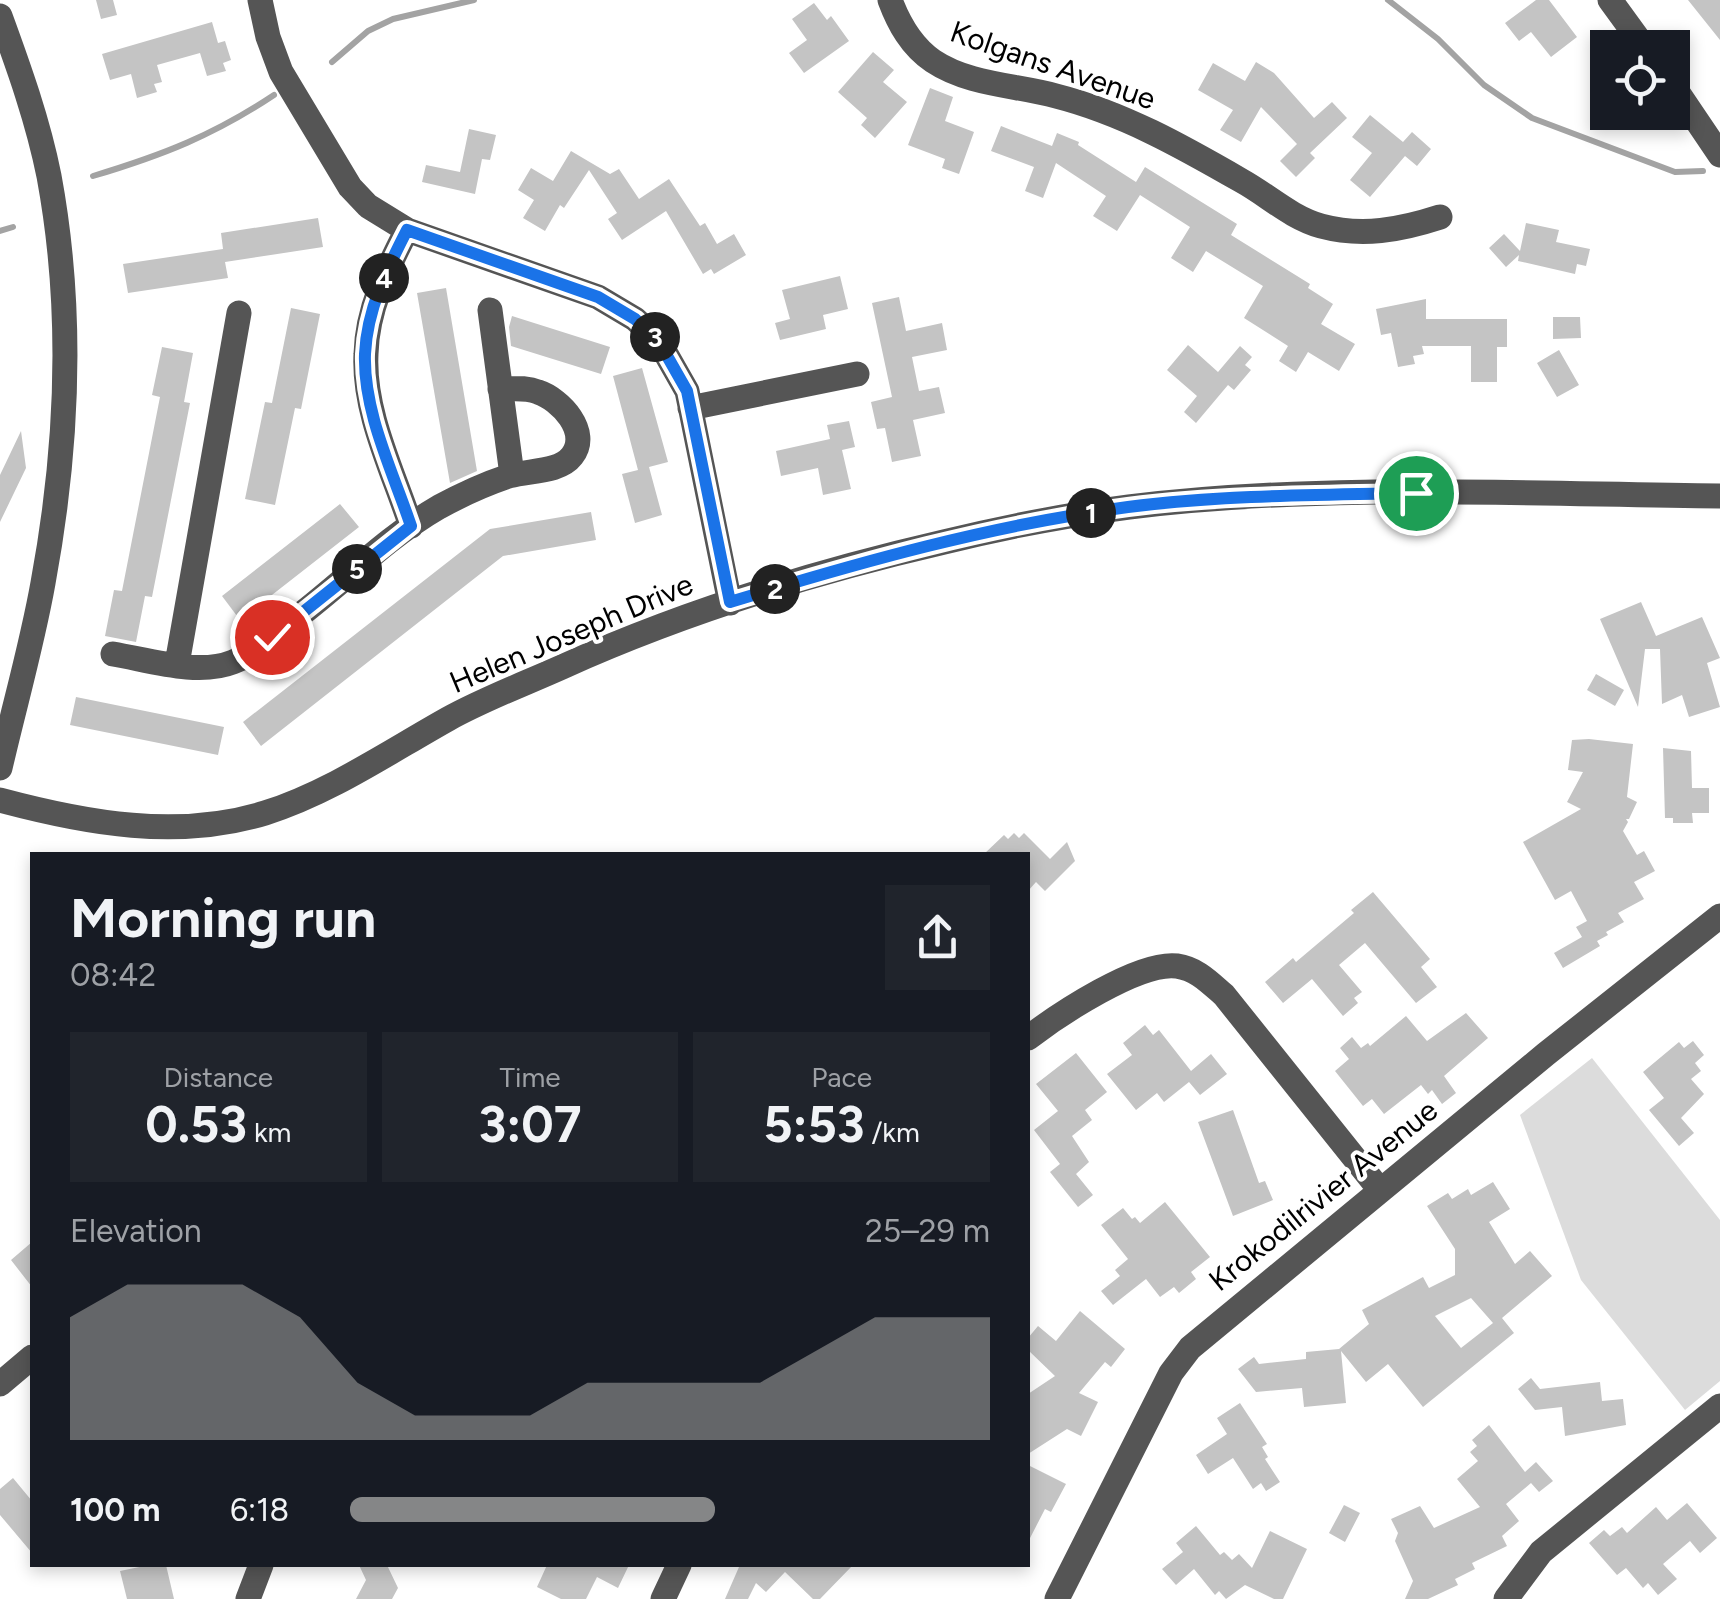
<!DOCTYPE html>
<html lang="en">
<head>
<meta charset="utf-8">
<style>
	:root { --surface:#171b24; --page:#20242c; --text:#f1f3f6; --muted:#9ea1a6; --accent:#858687 }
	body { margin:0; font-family:Figtree,sans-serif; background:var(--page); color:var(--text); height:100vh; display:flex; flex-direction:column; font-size:38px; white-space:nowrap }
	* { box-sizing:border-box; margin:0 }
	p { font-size:32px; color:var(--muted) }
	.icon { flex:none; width:55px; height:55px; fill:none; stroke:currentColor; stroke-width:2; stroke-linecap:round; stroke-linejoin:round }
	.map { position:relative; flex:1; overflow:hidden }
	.details { position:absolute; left:30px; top:852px; width:1000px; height:715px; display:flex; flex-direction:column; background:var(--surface); border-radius:0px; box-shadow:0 5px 15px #0003 }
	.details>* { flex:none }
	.tools { position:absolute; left:1590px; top:30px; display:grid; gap:20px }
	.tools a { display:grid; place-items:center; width:100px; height:100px; border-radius:0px; background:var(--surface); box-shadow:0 5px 15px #0003; font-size:50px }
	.pin { position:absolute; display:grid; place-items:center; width:85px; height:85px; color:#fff; margin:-42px; border:5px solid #fff; border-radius:50%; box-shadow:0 2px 10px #0007 }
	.km { position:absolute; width:50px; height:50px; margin:-25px; border-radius:50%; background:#222; color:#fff; font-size:28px; line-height:50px; text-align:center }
	.round { display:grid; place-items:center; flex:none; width:105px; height:105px; border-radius:0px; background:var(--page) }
	.head { display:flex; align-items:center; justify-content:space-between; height:170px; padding:0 40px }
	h1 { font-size:55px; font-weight:700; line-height:75px }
	.figures { display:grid; grid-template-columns:repeat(3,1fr); gap:15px; height:170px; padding:10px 40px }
	.figures div { display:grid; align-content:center; border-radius:0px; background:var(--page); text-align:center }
	.figures b { font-size:50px; font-weight:700 }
	.figures small { font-size:28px; font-weight:400 }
	.figures p { font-size:28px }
	.chart { height:280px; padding:20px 40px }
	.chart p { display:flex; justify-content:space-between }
	.chart svg { width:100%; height:180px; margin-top:10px; fill:var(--accent); opacity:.7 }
	ul { padding:0 40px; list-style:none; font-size:32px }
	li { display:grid; grid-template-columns:160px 120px 1fr; align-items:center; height:75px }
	li i { height:25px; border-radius:12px; background:var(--accent) }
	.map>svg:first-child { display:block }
	.green { fill:#dcdcdc }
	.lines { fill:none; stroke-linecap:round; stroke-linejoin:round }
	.stream { stroke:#a3a3a3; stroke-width:6 }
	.building { fill:#c4c4c4; fill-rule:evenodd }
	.minor { stroke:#555; stroke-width:25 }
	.route-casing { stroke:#fff; stroke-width:20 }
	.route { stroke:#1a73e8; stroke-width:12 }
	.labels { text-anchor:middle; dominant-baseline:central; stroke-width:8; stroke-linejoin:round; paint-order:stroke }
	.street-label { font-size:30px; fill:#000; stroke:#fff }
</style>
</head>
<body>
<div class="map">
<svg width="1720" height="1599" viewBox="0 0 1720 1599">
	<rect width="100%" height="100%" fill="#fff"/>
	<!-- green -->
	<path class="green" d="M1592 1058 1720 1220V1381L1685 1410 1581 1280 1520 1115Z"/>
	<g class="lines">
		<!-- stream -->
		<path class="stream" d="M1388 0 1438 39 1484 85 1532 118 1675 172 1703 171
			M332 62 368 31 393 19 474 0
			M93 176C163 155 214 135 274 95
			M0 231 13 227"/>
	</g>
	<!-- building -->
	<path class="building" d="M96 0H113L117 15 101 19Z
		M1536 0H1549L1577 37 1551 57 1531 32 1519 41 1505 23Z
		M1688 0H1720V40Z
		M814 3 827 20 831 16 849 41 804 73 789 53 807 40 792 19Z
		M212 22 218 43 225 41 231 60 223 63 226 71 207 76 200 53 157 65 162 82 154 84 157 92 137 98 131 74 110 80 102 54Z
		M873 52 894 70 883 82 907 102 875 138 861 125 867 118 838 92Z
		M1256 62 1274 73 1314 118 1332 102 1347 118 1310 153 1315 158 1296 177 1280 161 1297 144 1261 107 1241 142 1220 130 1233 110 1198 90 1213 63 1245 81Z
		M930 88 953 97 945 121 974 132 959 174 942 168 945 159 908 145Z
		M1370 115 1403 142 1412 132 1431 149 1417 166 1405 156 1370 197 1350 180 1372 153 1352 137Z
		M1001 126 1052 146 1057 133 1079 142 1078 145 1136 182 1145 167 1237 224 1231 235 1310 284 1308 288 1333 304 1321 324 1355 344 1339 371 1308 352 1296 372 1279 361 1288 346 1244 318 1263 286 1206 251 1193 272 1171 258 1190 227 1140 195 1117 231 1093 216 1106 196 1056 163 1043 198 1025 191 1034 167 991 151Z
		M469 129 496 135 490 160 482 159 475 194 422 182 426 165 460 172Z
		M571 151 610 174 619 169 639 199 669 179 700 226 705 223 717 244 734 234 746 255 714 274 711 269 703 274 666 211 622 240 608 219 617 213 589 170 564 208 560 205 545 231 523 218 534 200 518 190 531 168 553 181Z
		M318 218 323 247 225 262 228 278 128 293 123 264 223 249 221 233Z
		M1526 223 1559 230 1556 242 1590 249 1586 266 1577 264 1575 274 1518 261 1519 255 1506 267 1489 248 1504 234 1520 251Z
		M840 276 848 309 823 315 826 329 780 340 775 323 790 319 782 290Z
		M446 288 477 471 450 483 417 293Z
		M899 297 906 331 942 323 947 350 912 357 919 391 939 387 945 413 913 420 921 456 892 462 885 428 877 429 871 402 892 397 872 303Z
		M1426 299V319H1507V347H1497V382H1471V346H1422L1424 354 1413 356 1415 364 1398 367 1391 333 1381 335 1376 309Z
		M291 308 320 314 301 409 295 408 275 505 245 499 265 402 272 403Z
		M512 316 610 347 601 374 511 346 509 327Z
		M1553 317H1580L1581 338 1553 339Z
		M1188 345 1218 372 1240 346 1252 357 1245 365 1251 370 1234 390 1228 385 1196 423 1184 412 1197 396 1167 370Z
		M162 347 193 353 184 402 190 403 152 597 145 596 136 642 105 636 114 590 122 591 160 397 152 395Z
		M1559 350 1579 385 1557 397 1537 363Z
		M642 368 668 462 649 467 662 515 635 523 622 474 638 470 613 376Z
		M849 421 855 447 842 450 851 489 823 495 818 468 781 476 776 451 830 439 827 425Z
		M21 431 26 468 0 522V475Z
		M340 504 359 527 240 620 222 596Z
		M591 512 596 540 503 556 261 746 243 722 490 529Z
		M1641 602 1656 636 1702 617 1720 658 1707 663 1720 707 1689 717 1682 695 1662 704 1660 649H1645L1638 707 1600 619Z
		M1596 674 1624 690 1615 706 1587 690Z
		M76 697 224 727 218 755 70 725Z
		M1589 739 1633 744 1627 797 1637 802 1629 819H1626L1628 822 1623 831 1637 855 1644 851 1655 871 1634 882 1644 899 1618 913 1624 922 1606 932 1608 935 1597 941 1600 946 1563 968 1554 953 1582 937 1576 927 1587 921 1571 891 1555 900 1523 842 1581 809 1567 802 1583 772 1568 770 1572 740Z
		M1663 748 1691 751 1692 788H1709V813H1692L1693 823H1673V818H1665Z
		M1014 833 1019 838 1024 833 1050 859 1067 842 1075 861 1045 891 1036 882 1028 891V855H983L1004 835 1008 839Z
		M1373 892 1430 959 1421 967 1437 987 1416 1003 1365 943 1339 965 1362 992 1354 998 1358 1003 1343 1016 1312 979 1283 1003 1265 982 1293 958 1296 962 1354 913 1351 910Z
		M1466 1013 1488 1038 1444 1076 1456 1093 1442 1104 1432 1090 1428 1094 1421 1085 1384 1114 1372 1099 1363 1106 1335 1071 1349 1059 1340 1048 1352 1037 1361 1048 1368 1043 1370 1046 1406 1016 1427 1041Z
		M1145 1025 1153 1035 1159 1030 1191 1071 1211 1054 1227 1074 1200 1095 1189 1082 1164 1102 1157 1093 1136 1110 1107 1074 1132 1055 1123 1043Z
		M1693 1041 1704 1055 1695 1063 1701 1071 1691 1079 1704 1094 1681 1118 1694 1133 1679 1146 1649 1110 1664 1098 1643 1072 1679 1042 1684 1048Z
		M1076 1053 1107 1092 1085 1110 1092 1120 1072 1136 1089 1162 1076 1174 1093 1195 1078 1207 1050 1172 1060 1164 1034 1130 1058 1111 1036 1084Z
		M1233 1110 1259 1183 1265 1181 1273 1200 1233 1216 1198 1122Z
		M1493 1182 1510 1209 1489 1222 1515 1264 1530 1251 1552 1276 1502 1318 1514 1333 1423 1407 1388 1364 1366 1382 1341 1351 1346 1403 1304 1407 1302 1388 1256 1392 1238 1369 1254 1357 1259 1364 1306 1359V1352L1339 1349 1369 1324 1362 1310 1423 1277 1429 1288 1455 1275V1249L1427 1206 1448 1193 1452 1199 1468 1189 1471 1195ZM1471 1298 1493 1323 1461 1348 1435 1316Z
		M1165 1202 1210 1257 1191 1272 1196 1279 1179 1293 1174 1287 1160 1297 1146 1279 1113 1305 1101 1291 1120 1276 1115 1270 1128 1259 1101 1225 1123 1208 1132 1219 1135 1217 1140 1223Z
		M32 1242V1287L11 1260Z
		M1080 1311 1125 1349 1111 1367 1105 1362 1079 1393 1098 1402 1081 1436 1067 1429 1028 1454V1394L1055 1376 1028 1350V1338L1038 1326 1056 1341Z
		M1531 1378 1540 1389 1600 1382 1602 1401 1623 1399 1626 1425 1565 1436 1562 1407 1535 1410 1518 1389Z
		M1240 1403 1267 1444 1262 1447 1268 1457 1265 1459 1280 1482 1266 1491 1261 1483 1253 1489 1233 1458 1208 1474 1196 1455 1227 1434 1217 1418Z
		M1489 1425 1525 1472 1536 1462 1553 1481 1539 1492 1531 1483 1506 1504 1519 1521 1502 1536 1507 1546 1472 1563 1475 1569 1455 1579 1458 1585 1428 1599H1405L1413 1581 1395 1541 1398 1533 1391 1519 1420 1506 1434 1528 1480 1507 1457 1479 1478 1461 1470 1452 1477 1446 1472 1440Z
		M1028 1465 1066 1484 1051 1512 1045 1509 1028 1542Z
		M13 1478 32 1501V1553L0 1515V1489Z
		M1687 1503 1717 1538 1700 1553 1690 1541 1663 1564 1677 1579 1658 1595 1648 1583 1643 1588 1626 1568 1617 1575 1589 1543 1604 1530 1610 1536 1622 1527 1627 1533 1656 1507 1667 1520Z
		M1344 1505 1360 1513 1345 1542 1329 1533Z
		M1196 1526 1220 1555 1224 1552 1232 1560 1239 1554 1252 1568 1270 1531 1307 1549 1283 1599H1274L1245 1585 1226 1599 1219 1591 1215 1595 1194 1569 1176 1585 1162 1569 1183 1552 1176 1543Z
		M149 1565H166L174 1599H127L120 1571Z
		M359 1565H387L398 1588 392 1599H356L366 1580Z
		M547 1565H629L618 1588 597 1577 586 1599H561L537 1587Z
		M737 1565H853L820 1599H813L785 1572 766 1592 756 1583 748 1599H725L739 1567Z"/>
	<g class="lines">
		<!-- minor -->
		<path class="minor" d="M260 0 268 37 281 72 350 187 368 206 407 230 598 297 635 319 658 340 687 391 730 603
			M890 0C899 24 911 46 933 61 969 85 1016 85 1056 96 1123 113 1183 147 1242 181 1269 196 1290 217 1321 226 1362 237 1400 230 1440 217
			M1610 0 1645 48
			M0 16C19 68 38 121 49 176 74 311 68 448 43 583 32 645 14 707 0 768
			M1672 84 1720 155
			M407 230C387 269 367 309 366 354 363 412 393 471 411 526
			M490 310 512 475
			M690 408 857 374
			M113 654C149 660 198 676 233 662 251 655 268 640 283 628 336 590 382 540 439 507 461 495 485 484 509 476 528 470 559 473 572 456 591 432 560 399 538 392 526 387 513 389 500 389
			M177 664 239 313
			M0 800C86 823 178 840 265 813 329 793 389 752 448 719 484 699 524 684 562 667 684 612 814 572 944 542 1005 527 1067 515 1129 507 1324 483 1524 494 1720 496
			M1028 1038C1058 1015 1139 961 1177 966 1197 969 1209 982 1224 995L1380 1190
			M0 1384 32 1357
			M248 1599 261 1565
			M663 1599 679 1565
			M1057 1599 1171 1373 1190 1348 1546 1054 1720 916
			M1506 1599 1541 1552 1720 1406"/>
	</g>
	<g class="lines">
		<defs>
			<path id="route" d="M272 637 411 526C393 472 363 412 365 354 367 309 387 269 407 230L598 297 635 319 658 340 687 391 730 602C860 562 992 525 1128 507 1223 495 1320 495 1416 493"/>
		</defs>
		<!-- route casing -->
		<use href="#route" class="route-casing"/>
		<!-- route -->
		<use href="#route" class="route"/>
	</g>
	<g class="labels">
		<!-- street labels -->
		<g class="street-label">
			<text transform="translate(1053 65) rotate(19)">Kolgans Avenue</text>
			<text transform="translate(571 633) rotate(-23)">Helen Joseph Drive</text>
			<text transform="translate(1323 1195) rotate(-39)">Krokodilrivier Avenue</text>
		</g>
	</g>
</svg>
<div class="tools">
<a><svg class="icon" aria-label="locate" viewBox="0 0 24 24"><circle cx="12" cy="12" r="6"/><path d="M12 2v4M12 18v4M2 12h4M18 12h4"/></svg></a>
</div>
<div class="pin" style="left:1416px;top:493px;background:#1e9e55"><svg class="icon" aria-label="arrive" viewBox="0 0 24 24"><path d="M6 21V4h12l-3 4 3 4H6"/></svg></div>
<div class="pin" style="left:272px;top:637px;background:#d93025"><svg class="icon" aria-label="check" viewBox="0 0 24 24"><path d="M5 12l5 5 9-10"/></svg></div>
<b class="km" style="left:1091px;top:513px">1</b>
<b class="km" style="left:775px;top:589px">2</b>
<b class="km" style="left:655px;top:337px">3</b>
<b class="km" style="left:384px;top:278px">4</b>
<b class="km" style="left:357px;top:569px">5</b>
<section class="details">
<div class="head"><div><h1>Morning run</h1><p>08:42</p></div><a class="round"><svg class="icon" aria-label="share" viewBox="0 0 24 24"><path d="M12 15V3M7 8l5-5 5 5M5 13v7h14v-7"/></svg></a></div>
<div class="figures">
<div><p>Distance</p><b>0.53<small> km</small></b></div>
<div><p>Time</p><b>3:07</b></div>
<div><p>Pace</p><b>5:53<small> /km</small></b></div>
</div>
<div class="chart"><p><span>Elevation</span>25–29 m</p>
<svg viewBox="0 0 160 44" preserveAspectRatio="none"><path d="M0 44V14L10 6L20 6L30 6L40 14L50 30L60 38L70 38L80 38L90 30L100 30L110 30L120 30L130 22L140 14L150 14L160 14V44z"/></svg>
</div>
<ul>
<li><b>100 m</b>6:18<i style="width:57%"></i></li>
</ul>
</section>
</div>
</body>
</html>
